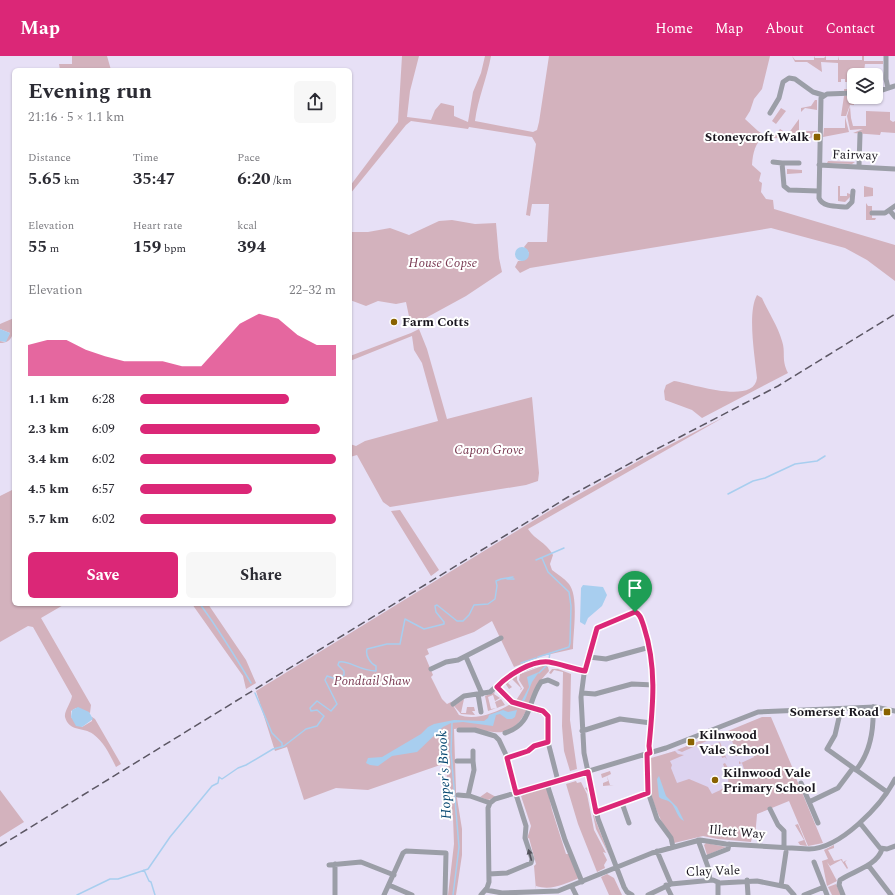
<!DOCTYPE html>
<html lang="en">
<head>
<meta charset="utf-8">
<style>
	:root { --surface:#fff; --page:#f7f7f7; --text:#2b2b33; --muted:#7c7c81; --accent:#db2777 }
	body { margin:0; font-family:Spectral,serif; background:var(--page); color:var(--text); height:100vh; display:flex; flex-direction:column; font-size:15px; white-space:nowrap }
	* { box-sizing:border-box; margin:0 }
	p { font-size:13px; color:var(--muted) }
	.icon { flex:none; width:22px; height:22px; fill:none; stroke:currentColor; stroke-width:2; stroke-linecap:round; stroke-linejoin:round }
	.map { position:relative; flex:1; overflow:hidden }
	.drawer { position:absolute; left:12px; top:12px; width:340px; height:538px; display:flex; flex-direction:column; background:var(--surface); border-radius:6px; box-shadow:0 1px 3px #0004 }
	.drawer>* { flex:none }
	.buttons { position:absolute; left:847px; top:12px; display:grid; gap:8px }
	.buttons a { display:grid; place-items:center; width:36px; height:36px; border-radius:6px; background:var(--surface); box-shadow:0 1px 3px #0004; font-size:20px }
	.pin { position:absolute; display:grid; place-items:center; width:34px; height:34px; color:#fff; margin:-41px -17px; border-radius:50% 50% 50% 0; rotate:-45deg; box-shadow:0 0 4px #0007 }
	.pin .icon { rotate:45deg }
	.round { display:grid; place-items:center; flex:none; width:42px; height:42px; border-radius:6px; background:var(--page) }
	.summary { display:flex; align-items:center; justify-content:space-between; height:68px; padding:0 16px }
	h1 { font-size:22px; font-weight:700; line-height:30px }
	.stats { display:grid; grid-template-columns:repeat(3,1fr); gap:6px; height:68px; padding:4px 16px }
	.stats div { display:grid; align-content:center }
	.stats b { font-size:17px; font-weight:700 }
	.stats small { font-size:11px; font-weight:400 }
	.stats p { font-size:11px }
	.chart { height:112px; padding:8px 16px }
	.chart p { display:flex; justify-content:space-between }
	.chart svg { width:100%; height:72px; margin-top:4px; fill:var(--accent); opacity:.7 }
	.cta { display:flex; gap:8px; margin-top:auto; padding:8px 16px }
	.cta a { flex:1; height:46px; border-radius:6px; background:var(--accent); color:#fff; font-size:16px; font-weight:700; line-height:46px; text-align:center }
	.cta a+a { background:var(--page); color:var(--text) }
	ul { padding:0 16px; list-style:none; font-size:13px }
	li { display:grid; grid-template-columns:64px 48px 1fr; align-items:center; height:30px }
	li i { height:10px; border-radius:5px; background:var(--accent) }
	header { display:flex; align-items:center; gap:24px; box-sizing:border-box; height:56px; padding:0 20px; background:var(--accent); color:#fff }
	header strong { font-size:19px }
	nav { display:flex; gap:22px; margin-inline-start:auto; font-size:14px }
	.map>svg:first-child { display:block }
	.built { fill:#ddd3f0 }
	.green { fill:#d3b2bd }
	.water { fill:#a8ceef }
	.lines { fill:none; stroke-linecap:round; stroke-linejoin:round }
	.stream { stroke:#a8ceef; stroke-width:1.5 }
	.minor { stroke:#9b9ea7; stroke-width:5 }
	.rail { stroke:#5c5764; stroke-width:1.5; stroke-dasharray:8 4; stroke-linecap:butt }
	.oneway { fill:#54535c }
	.route-casing { stroke:#fff; stroke-width:8 }
	.route { stroke:#db2777; stroke-width:5 }
	.poi-dot { fill:#896200; stroke:#fff; stroke-width:1.5 }
	.labels { text-anchor:middle; dominant-baseline:central; stroke-width:4; stroke-linejoin:round; paint-order:stroke }
	.poi-label { font-size:13px; font-weight:bold; fill:#19161e; stroke:#fff; text-anchor:start }
	.street-label { font-size:13px; fill:#19161e; stroke:#fff }
	.park-label { font-size:13px; font-style:italic; fill:#7a3b53; stroke:#fff }
	.water-label { font-size:14px; font-style:italic; fill:#04456f; stroke:#fff }
</style>
</head>
<body>
<header>
<strong>Map</strong>
<nav><a>Home</a><a>Map</a><a>About</a><a>Contact</a></nav>
</header>
<div class="map">
<svg width="895" height="839" viewBox="0 0 895 839">
	<rect width="100%" height="100%" fill="#e7e0f6"/>
	<!-- built -->
	<path class="built" d="M728 675 736 694 763 683 789 744 757 758 756 771 700 765 652 703Z"/>
	<!-- green -->
	<path class="green" d="M72 0H107L111 14H60L59 8H72Z
		M402 0H419L410 35 407 61 431 64 435 54 441 47 454 50V60L468 66 473 36 481 17 485 0H491C487 22 478 42 475 65L533 76 537 74 539 66 549 0H770L762 33 754 43 750 55 745 63 758 75 764 79C755 88 753 96 752 109L761 117 759 125 762 127 761 136 766 143 773 144 774 153 895 189V225L867 204 845 192 771 172 530 212 520 217 515 211 518 205H522L529 197 524 191 528 186H547L549 148H532L530 160 526 159 536 88 532 81 469 71 468 73 411 65 406 69 350 138V130L398 66Z
		M792 0 795 4H814V0L815 2H824L826 0V4H838L839 0V4H862V0H864V5H883V8H865L864 16H852L851 35H844V33H848V26H845V23H841V26H838V7L821 6 822 16 807 6H795Z
		M844 40H854V49H850L846 60H841Z
		M815 44H817V54L805 52 801 56V52L811 50Z
		M850 50 851 62 853 70H866V55L890 56V64L893 66 895 65V77L881 76 880 79 853 77 863 73 850 74 847 60Z
		M781 52 786 55 776 68 772 65Z
		M845 61 849 76 823 81 824 72H845Z
		M799 63V83L773 82 780 73 788 78Z
		M801 75H817V81L800 83Z
		M828 105 855 106 852 108 827 107Z
		M787 113 802 114V117L787 118Z
		M838 130H840V140H847V137L850 138 851 140 845 146 838 145Z
		M864 130 873 132V140L864 141Z
		M866 147 868 150H872V162H876L875 164H866Z
		M452 164 475 168 496 167 499 202 502 216 466 240 411 270 406 246 396 248 378 245 366 250 350 244V176H368L390 172 409 179 439 165Z
		M757 239 762 242C768 256 778 270 782 285 786 297 781 303 788 317L702 362 692 354 665 344 664 335 666 329 674 325C690 327 754 350 757 322 755 301 747 257 757 239Z
		M14 262C14 273 15 287 0 287V285L5 286 10 277 0 273V268Z
		M419 273 427 293 447 363 532 341 539 417 538 425 526 429 390 451 383 446 357 399 350 401V388L356 390 365 385 438 365 422 307 414 294 412 280 350 305V300L411 277Z
		M726 360 528 473C536 485 545 485 553 499L550 508 552 514C557 518 564 522 569 528 579 541 573 576 573 593L542 600 514 611 492 565 474 576 427 593 429 598 425 600 433 619 431 621 442 643 447 648 451 646 459 659C476 665 498 656 512 647L527 653C508 693 485 668 454 673L456 736 462 773V799L456 839H448L454 788 453 761 449 750 446 707 368 734 336 732 304 744 287 691 275 695 256 635 554 452 642 403Z
		M14 433V548H65L41 562 91 649 90 657 76 652 71 655V661L82 671 92 665V661L95 663 121 708 116 711C110 699 104 686 93 678 84 671 69 676 65 661 64 655 71 647 72 640L33 571 28 570 0 586V440Z
		M400 454 439 514 431 520 391 455Z
		M192 548H208L246 604 256 627 246 633 243 620Z
		M545 609 548 611 549 615 541 624 529 650 515 646 524 632 519 624 520 618Z
		M552 613H558L571 618 570 664 577 713 570 715 564 695 562 670 563 616 554 614 551 618 549 617Z
		M517 619V624L522 633 520 634 521 632 512 623 508 627 512 631 509 633 505 627Z
		M495 636 494 638 500 642 495 645 493 639 488 641 491 653 497 652 495 646 501 643 505 649 488 655 485 640Z
		M464 643 461 657H466L467 651H474L475 655H472L475 659 461 658 454 650Z
		M762 661H771L796 720 800 718 801 720 796 722 823 787 808 790 789 745 757 758 755 781H752L751 786 718 783 703 780 674 787C658 761 644 734 651 702L675 695 678 698 684 699 670 705 672 709 671 712 677 727 689 723 708 731 712 738C732 729 731 728 723 708L725 707 730 715 733 714 735 717 744 713 742 707 739 708V705L741 707 754 701 753 695 750 693 739 697 740 700H736L735 698 737 697 732 685H729L727 681 730 680 728 675Z
		M717 678 718 680 682 696 677 694Z
		M720 686 727 704 725 701 722 702 719 692 710 696 708 691Z
		M610 715 611 718 607 720 610 729H614L603 730V727L608 725 607 720 602 722 601 718Z
		M576 725 577 727 581 726 587 738 594 774 606 797 603 796 607 804 604 809 605 812 597 816 578 768 566 728Z
		M583 726 585 732 588 731 595 763 610 801 596 773 588 736 585 732Z
		M544 730 547 732 552 754 566 798H569L579 822C565 828 551 835 536 830V834L534 810 536 808 529 782 527 783 531 770 521 740Z
		M0 734 24 766 0 781Z
		M487 736 496 741 488 744 480 741Z
		M798 768 807 790 800 789 798 786 804 784 795 769Z
		M706 787 726 791 707 799 704 789Z
		M834 789V792L828 794 834 805 842 803 843 806 847 804 845 806 848 812 847 813 841 804 830 810 827 806 837 825 827 830 822 805 828 803 824 794Z
		M607 818 614 822 622 839H609L601 821Z
		M836 828 841 839H832L828 831Z"/>
	<!-- water -->
	<path class="water" d="M515 198a7 7 0 1 1 14 0a7 7 0 1 1-14 0Z
		M0 273 10 277 6 286 0 285Z
		M583 529 603 531 607 539 602 550 588 562 585 569 580 566 581 532Z
		M539 616 532 626 525 644 521 646 529 631 527 621Z
		M78 651 89 656 93 663 82 671 76 670 71 661 72 654Z
		M503 654 508 656 517 654 515 661 512 663H507L500 658 496 659 493 670 463 666 451 667 443 671 417 696 392 700 378 710 370 709 366 707 368 702 382 701 421 678 428 671 434 668 454 664 484 665 488 662 489 659Z
		M659 720 666 740 677 751 684 765C677 762 676 752 671 747 667 743 662 744 659 741L657 723Z"/>
	<g class="lines">
		<!-- stream -->
		<path class="stream" d="M728 438 753 425 765 422 795 408 817 405 825 400
			M536 504 564 492
			M507 523H514
			M200 548C219 574 235 600 251 627
			M538 601 569 591 570 587 571 550 569 536 548 516 542 502
			M549 603 550 597
			M521 607 536 602
			M539 617 546 610
			M255 637 272 677 282 687V691
			M452 666 451 696 459 791 453 839
			M144 814 149 825 151 826 155 839
			M77 839 110 823H118L148 813 170 781 212 730 218 727 219 721 222 723 238 712 246 709 273 693 284 690 306 673 317 670 324 660 317 654 311 655 310 652 317 645 331 655 337 648 325 624 327 620 336 623 344 619V615L338 609 339 606C349 604 360 615 376 615V610C371 608 365 600 367 593L387 588H400L405 563 424 573 444 568V566L436 556 435 550 437 549 457 565H463L469 559 474 549 488 548 495 543 497 530 496 525 501 523 513 521"/>
		<!-- minor -->
		<path class="minor" d="M886 0V23L888 32
			M876 36 895 30
			M770 57 779 42 783 26 789 22 795 23 813 36 823 39
			M773 106 782 107
			M799 107H782L784 130 789 134 818 135
			M819 109 895 113
			M859 110 860 78
			M853 135 852 146 847 151C838 150 823 152 819 142L821 42 827 38 854 37
			M890 155 895 161
			M872 157H885L895 150
			M466 601 482 638
			M589 601 606 603 650 591
			M431 613 446 606 458 604 501 582
			M497 631 512 646 547 658 548 686 558 725
			M582 637 595 638 632 628 654 629
			M478 638 481 656
			M453 648 464 640 490 636 511 618 540 607H552L585 615
			M841 653 835 679 827 693 887 736
			M459 674H475L495 680 499 684 507 701 514 732 526 770 525 782 532 803 531 807 507 817 489 818
			M582 675 620 663 651 667
			M505 677C533 668 527 646 541 626L548 624 557 628
			M473 695V705
			M647 698 649 739 657 763 671 782 673 791
			M507 701 528 695 534 690 548 686
			M457 705H473L474 714 468 740
			M856 714C871 696 874 674 873 651
			M801 727 818 767
			M547 728 565 784 582 826
			M458 739 470 740 490 747
			M809 746 838 732 853 712
			M622 747 629 767
			M770 753 778 769 784 775V791
			M596 756 648 737
			M860 767 880 792 887 793 895 790
			M698 784 708 811 710 824
			M657 795 671 828
			M705 802 728 793 729 788
			M814 806 827 839
			M335 808V839
			M329 809 361 806 394 819
			M868 809 891 839
			M747 824 748 839
			M718 826V839
			M389 829 412 839
			M666 829 671 839
			M781 830 786 796
			M572 831 576 839
			M486 834 502 837 558 835 652 797 700 784 726 788 809 793C840 793 882 749 895 723
			M384 839 403 797 406 795 446 797 445 839
			M481 839 487 832 489 826 488 752 490 747 495 743 666 692 758 656 875 651 895 655
			M632 839 627 836 624 831 598 763 584 697 581 641 584 618 596 573 601 569 634 556 638 558C658 601 653 645 649 690L650 697
			M648 839 671 828 713 824 720 827 757 825 787 831 794 839
			M804 839 824 831
			M843 839 839 829 840 824C853 815 877 810 882 793"/>
		<!-- rail -->
		<path class="rail" d="M0 790 568 441 649 397 778 330 895 258"/>
	</g>
	<!-- one-way arrows -->
	<defs><path id="oneway-solid" d="M-6-.8H1V-3.2L6.5 0L1 3.2V.8H-6Z"/></defs>
	<use class="oneway" href="#oneway-solid" transform="translate(530 799) rotate(-105)"/>
	<g class="lines">
		<defs>
			<path id="route" d="M635 556C641 558 642 566 644 571 657 611 653 649 649 690L650 697 647 698 648 737 596 756 588 716 516 737 507 702 528 695 534 690 548 686V660L543 655 512 646 497 631C508 619 532 604 549 606 561 608 573 613 585 615L597 572Z"/>
		</defs>
		<!-- route casing -->
		<use href="#route" class="route-casing"/>
		<!-- route -->
		<use href="#route" class="route"/>
	</g>
	<!-- markers -->
	<g class="poi-dot">
		<rect x="813" y="77" width="8" height="8" rx="2"/>
		<circle cx="394" cy="266" r="4"/>
		<rect x="883" y="652" width="8" height="8" rx="2"/>
		<rect x="687" y="682" width="8" height="8" rx="2"/>
		<circle cx="715" cy="724" r="4"/>
	</g>
	<g class="labels">
		<!-- poi labels -->
		<g class="poi-label">
			<text x="809" y="81" text-anchor="end">Stoneycroft Walk</text>
			<text x="402" y="266">Farm Cotts</text>
			<text x="879" y="656" text-anchor="end">Somerset Road</text>
			<text x="699" y="679">Kilnwood<tspan x="699" dy="15">Vale School</tspan></text>
			<text x="723" y="717">Kilnwood Vale<tspan x="723" dy="15">Primary School</tspan></text>
		</g>
		<!-- street labels -->
		<g class="street-label">
			<text transform="translate(855 99) rotate(2)">Fairway</text>
			<text transform="translate(737 776) rotate(5)">Illett Way</text>
			<text transform="translate(713 815) rotate(-2)">Clay Vale</text>
		</g>
		<!-- park labels -->
		<g class="park-label">
			<text x="443" y="207">House Copse</text>
			<text x="489" y="394">Capon Grove</text>
			<text x="372" y="625">Pondtail Shaw</text>
		</g>
		<!-- water labels -->
		<g class="water-label">
			<text transform="translate(444 719) rotate(-93)">Hopper's Brook</text>
		</g>
	</g>
</svg>
<div class="buttons">
<a><svg class="icon" aria-label="layers" viewBox="0 0 24 24"><path d="M12 4l9 5-9 5-9-5zM3 14l9 5 9-5"/></svg></a>
</div>
<div class="pin" style="left:635px;top:556px;background:#1e9e55"><svg class="icon" aria-label="arrive" viewBox="0 0 24 24"><path d="M6 21V4h12l-3 4 3 4H6"/></svg></div>
<section class="drawer">
<div class="summary"><div><h1>Evening run</h1><p>21:16 · 5 × 1.1 km</p></div><a class="round"><svg class="icon" aria-label="share" viewBox="0 0 24 24"><path d="M12 15V3M7 8l5-5 5 5M5 13v7h14v-7"/></svg></a></div>
<div class="stats">
<div><p>Distance</p><b>5.65<small> km</small></b></div>
<div><p>Time</p><b>35:47</b></div>
<div><p>Pace</p><b>6:20<small> /km</small></b></div>
</div>
<div class="stats">
<div><p>Elevation</p><b>55<small> m</small></b></div>
<div><p>Heart rate</p><b>159<small> bpm</small></b></div>
<div><p>kcal</p><b>394</b></div>
</div>
<div class="chart"><p><span>Elevation</span>22–32 m</p>
<svg viewBox="0 0 160 44" preserveAspectRatio="none"><path d="M0 44V25L10 22L20 22L30 28L40 32L50 35L60 35L70 35L80 38L90 38L100 25L110 12L120 6L130 9L140 19L150 25L160 25V44z"/></svg>
</div>
<ul>
<li><b>1.1 km</b>6:28<i style="width:76%"></i></li>
<li><b>2.3 km</b>6:09<i style="width:92%"></i></li>
<li><b>3.4 km</b>6:02<i style="width:100%"></i></li>
<li><b>4.5 km</b>6:57<i style="width:57%"></i></li>
<li><b>5.7 km</b>6:02<i style="width:100%"></i></li>
</ul>
<div class="cta"><a>Save</a><a>Share</a></div>
</section>
</div>
</body>
</html>
